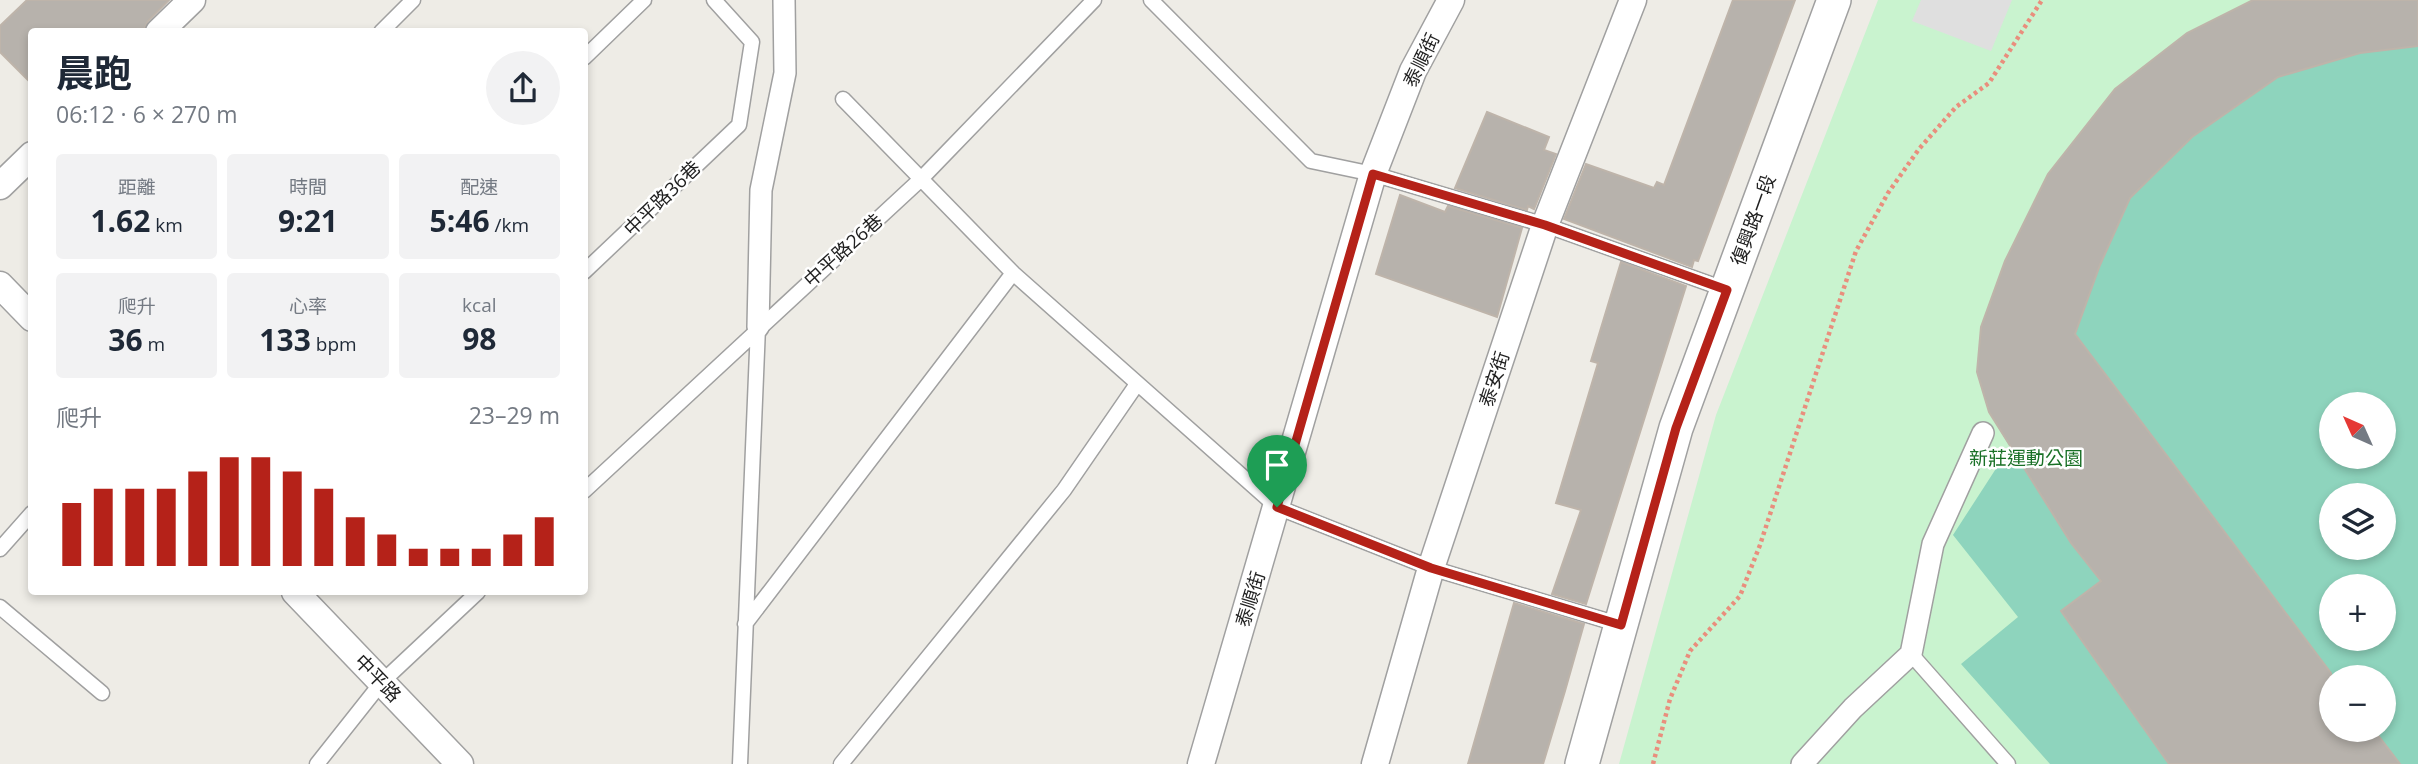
<!DOCTYPE html>
<html lang="zh-TW">
<head>
<meta charset="utf-8">
<style>
	:root { --surface:#fff; --page:#f2f2f3; --text:#1f2937; --muted:#747a83; --accent:#b52219 }
	body { margin:0; font-family:"Open Sans","Noto Sans TC",sans-serif; background:var(--page); color:var(--text); height:100vh; display:flex; flex-direction:column; font-size:26px; white-space:nowrap }
	* { box-sizing:border-box; margin:0 }
	p { font-size:23px; color:var(--muted) }
	.icon { flex:none; width:38px; height:38px; fill:none; stroke:currentColor; stroke-width:2; stroke-linecap:round; stroke-linejoin:round }
	.map { position:relative; flex:1; overflow:hidden }
	.details { position:absolute; left:28px; top:28px; width:560px; height:567px; display:flex; flex-direction:column; background:var(--surface); border-radius:7px; box-shadow:0 4px 10px #0003 }
	.details>* { flex:none }
	.needle { width:46px; rotate:315deg }
	.fabs { position:absolute; left:2319px; top:392px; display:grid; gap:14px }
	.fabs a { display:grid; place-items:center; width:77px; height:77px; border-radius:50%; background:var(--surface); box-shadow:0 4px 10px #0003; font-size:35px }
	.pin { position:absolute; display:grid; place-items:center; width:60px; height:60px; color:#fff; margin:-72px -30px; border-radius:50% 50% 50% 0; rotate:-45deg; box-shadow:0 0 7px #0007 }
	.pin .icon { rotate:45deg }
	.round { display:grid; place-items:center; flex:none; width:74px; height:74px; border-radius:37px; background:var(--page) }
	.headline { display:flex; align-items:center; justify-content:space-between; height:119px; padding:0 28px }
	h1 { font-size:38px; font-weight:700; line-height:52px }
	.stats { display:grid; grid-template-columns:repeat(3,1fr); gap:10px; height:119px; padding:7px 28px }
	.stats div { display:grid; align-content:center; border-radius:7px; background:var(--page); text-align:center }
	.stats b { font-size:30px; font-weight:700 }
	.stats small { font-size:19px; font-weight:400 }
	.stats p { font-size:19px }
	.chart { height:196px; padding:14px 28px }
	.chart p { display:flex; justify-content:space-between }
	.chart svg { width:100%; height:126px; margin-top:7px; stroke:var(--accent); stroke-width:6 }
	.map>svg:first-child { display:block }
	.park { fill:#c9f3cf; fill-rule:evenodd }
	.pitch { fill:#8ed4bd; fill-rule:evenodd }
	.parking { fill:#dfdfdf }
	.building { fill:#b7b2ac; stroke:#beb4aa; stroke-width:2 }
	.lines { fill:none; stroke-linecap:round; stroke-linejoin:round }
	.service-casing { stroke:#a0a0a0; stroke-width:17 }
	.pedestrian-casing { stroke:#a0a0a0; stroke-width:24 }
	.minor-casing { stroke:#a0a0a0; stroke-width:29 }
	.tertiary-casing { stroke:#a0a0a0; stroke-width:36 }
	.path { stroke:#e98e7d; stroke-width:4.5; stroke-dasharray:3.5 3.5; stroke-linecap:butt }
	.service { stroke:#fff; stroke-width:14 }
	.pedestrian { stroke:#fff; stroke-width:21 }
	.minor { stroke:#fff; stroke-width:26 }
	.tertiary { stroke:#fff; stroke-width:33 }
	.route-casing { stroke:#fff; stroke-width:14 }
	.route { stroke:#b52219; stroke-width:9 }
	.labels { text-anchor:middle; dominant-baseline:central; stroke-width:5; stroke-linejoin:round; paint-order:stroke }
	.street-label { font-size:19px; fill:#1f1f1f; stroke:#fff }
	.park-label { font-size:19px; fill:#197026; stroke:#fff }
</style>
</head>
<body>
<div class="map">
<svg width="2418" height="764" viewBox="0 0 2418 764">
	<rect width="100%" height="100%" fill="#eeece6"/>
	<!-- park -->
	<path class="park" d="M1878 0H2418V764H1619L1716 415ZM2331 404H2384V457H2331ZM2331 495H2384V548H2331ZM2331 586H2384V639H2331ZM2331 677H2384V730H2331Z"/>
	<!-- pitch -->
	<path class="pitch" d="M2253 0H2418V764H2050L1961 664 2018 617 1953 535 2010 447 1989 412 1977 372 1981 327 2005 261 2048 174 2115 89 2187 33ZM2331 404H2384V457H2331ZM2331 495H2384V548H2331ZM2331 586H2384V639H2331ZM2331 677H2384V730H2331Z"/>
	<!-- parking -->
	<path class="parking" d="M1921 0H2012L1991 51 1912 21Z"/>
	<!-- building -->
	<path class="building" d="M27 0H169L148 21 143 32H32V84L0 52V26Z
		M1733 0H1795L1698 261 1694 260 1692 267 1564 219 1586 164 1654 188 1657 182 1664 185Z
		M2253 0H2418V46L2360 53 2278 77 2192 137 2130 198 2100 265 2075 334 2331 673V730H2374L2400 764H2169L2061 611 2101 581 2071 543 1989 412 1977 372 1981 327 2005 261 2048 174 2115 89 2187 33Z
		M1487 112 1549 137 1544 150 1556 154 1534 209 1528 206 1527 210 1455 188Z
		M1400 195 1445 212 1448 206 1522 228 1497 317 1376 274Z
		M1621 262 1686 286 1586 604 1552 594 1581 510 1556 503 1598 363 1591 361Z
		M1514 603 1584 624 1565 691 1543 764H1468Z"/>
	<g class="lines">
		<defs>
			<path id="service" d="M1151 0 1311 161 1373 174 1545 225 1727 290
				M381 32 413 0
				M584 58 644 0
				M843 99 1013 273 1277 507 1431 568 1621 625
				M584 272 739 125 752 42 714 0
				M584 491 921 179 1094 0
				M0 549 32 513
				M0 607 102 693
				M745 624 1013 273
				M1911 654 2008 764
				M317 764 382 682 478 592
				M740 764 758 327
				M841 764 1064 490 1137 384"/>
			<path id="pedestrian" d="M758 327 761 190 785 73 784 0
				M1802 764 1853 708 1911 654 1933 544 1983 433"/>
			<path id="minor" d="M159 32 192 0
				M0 186 32 155
				M0 285 32 318
				M295 592 460 764
				M1201 764 1373 174 1413 71 1451 0
				M1375 764 1431 568 1545 225 1633 0"/>
			<path id="tertiary" d="M1582 764 1676 428 1834 0"/>
		</defs>
		<!-- service casing -->
		<use href="#service" class="service-casing"/>
		<!-- pedestrian casing -->
		<use href="#pedestrian" class="pedestrian-casing"/>
		<!-- minor casing -->
		<use href="#minor" class="minor-casing"/>
		<!-- tertiary casing -->
		<use href="#tertiary" class="tertiary-casing"/>
		<!-- path -->
		<path class="path" d="M1653 764 1670 699 1690 651 1740 596 1760 545 1856 251 1888 193 1919 149 1956 107 1989 83 2042 0"/>
		<!-- service -->
		<use href="#service" class="service"/>
		<!-- pedestrian -->
		<use href="#pedestrian" class="pedestrian"/>
		<!-- minor -->
		<use href="#minor" class="minor"/>
		<!-- tertiary -->
		<use href="#tertiary" class="tertiary"/>
	</g>
	<g class="lines">
		<defs>
			<path id="route" d="M1373 174 1545 225 1727 290 1676 428 1621 625 1431 568 1277 507Z"/>
		</defs>
		<!-- route casing -->
		<use href="#route" class="route-casing"/>
		<!-- route -->
		<use href="#route" class="route"/>
	</g>
	<g class="labels">
		<!-- street labels -->
		<g class="street-label">
			<text transform="translate(1421 60) rotate(-64)">泰順街</text>
			<text transform="translate(662 198) rotate(-44)">中平路36巷</text>
			<text transform="translate(1753 220) rotate(-70)">復興路一段</text>
			<text transform="translate(843 250) rotate(-42)">中平路26巷</text>
			<text transform="translate(1494 379) rotate(-72)">泰安街</text>
			<text transform="translate(1250 599) rotate(-73)">泰順街</text>
			<text transform="translate(378 678) rotate(46)">中平路</text>
		</g>
		<!-- park labels -->
		<g class="park-label">
			<text x="2026" y="458">新莊運動公園</text>
		</g>
	</g>
</svg>
<div class="fabs">
<a><svg class="needle" viewBox="-14 -14 28 28"><path d="M0-13l5 13h-10z" fill="#e53935"/><path d="M0 13l5-13h-10z" fill="#747a83"/></svg></a>
<a><svg class="icon" aria-label="layers" viewBox="0 0 24 24"><path d="M12 4l9 5-9 5-9-5zM3 14l9 5 9-5"/></svg></a>
<a>+</a>
<a>−</a>
</div>
<div class="pin" style="left:1277px;top:507px;background:#1e9e55"><svg class="icon" aria-label="arrive" viewBox="0 0 24 24"><path d="M6 21V4h12l-3 4 3 4H6"/></svg></div>
<section class="details">
<div class="headline"><div><h1>晨跑</h1><p>06:12 · 6 × 270 m</p></div><a class="round"><svg class="icon" aria-label="share" viewBox="0 0 24 24"><path d="M12 15V3M7 8l5-5 5 5M5 13v7h14v-7"/></svg></a></div>
<div class="stats">
<div><p>距離</p><b>1.62<small> km</small></b></div>
<div><p>時間</p><b>9:21</b></div>
<div><p>配速</p><b>5:46<small> /km</small></b></div>
</div>
<div class="stats">
<div><p>爬升</p><b>36<small> m</small></b></div>
<div><p>心率</p><b>133<small> bpm</small></b></div>
<div><p>kcal</p><b>98</b></div>
</div>
<div class="chart"><p><span>爬升</span>23–29 m</p>
<svg viewBox="0 0 160 44" preserveAspectRatio="none"><path d="M5 44V22M15 44V17M25 44V17M35 44V17M45 44V11M55 44V6M65 44V6M75 44V11M85 44V17M95 44V27M105 44V33M115 44V38M125 44V38M135 44V38M145 44V33M155 44V27"/></svg>
</div>
</section>
</div>
</body>
</html>
